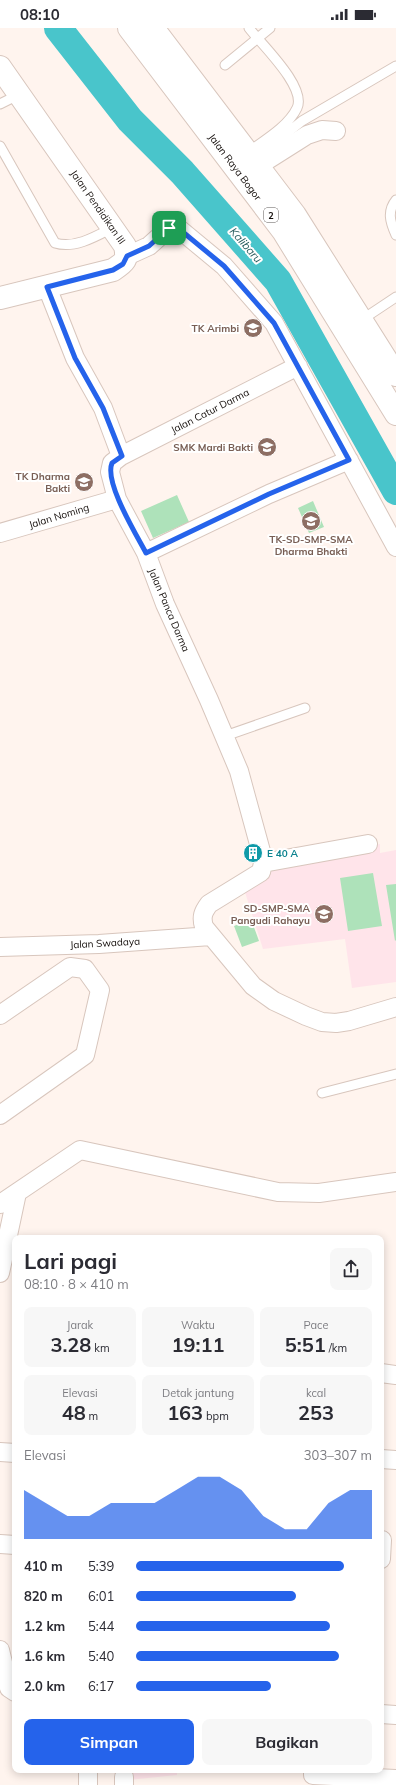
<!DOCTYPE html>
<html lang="id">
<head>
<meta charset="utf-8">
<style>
	:root { --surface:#fff; --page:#f7f7f7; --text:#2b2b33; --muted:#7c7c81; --accent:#2563eb }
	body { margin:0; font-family:Mulish,sans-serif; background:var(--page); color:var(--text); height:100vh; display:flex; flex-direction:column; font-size:15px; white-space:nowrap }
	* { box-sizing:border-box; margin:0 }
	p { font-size:13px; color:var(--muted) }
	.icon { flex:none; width:22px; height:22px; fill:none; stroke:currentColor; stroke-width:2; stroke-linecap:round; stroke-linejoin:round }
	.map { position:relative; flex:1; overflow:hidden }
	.panel { position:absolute; left:12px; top:1207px; width:372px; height:538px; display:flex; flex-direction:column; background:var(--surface); border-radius:8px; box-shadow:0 2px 10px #0003 }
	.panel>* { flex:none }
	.pin { position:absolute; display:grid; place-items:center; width:34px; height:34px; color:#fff; margin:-17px; border-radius:8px; box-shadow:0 2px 6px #0006 }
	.round { display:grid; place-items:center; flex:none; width:42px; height:42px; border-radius:8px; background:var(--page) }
	.head { display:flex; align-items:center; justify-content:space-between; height:68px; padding:0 12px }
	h1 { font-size:22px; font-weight:700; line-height:30px }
	.figures { display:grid; grid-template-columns:repeat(3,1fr); gap:6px; height:68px; padding:4px 12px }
	.figures div { display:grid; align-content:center; border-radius:8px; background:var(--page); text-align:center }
	.figures b { font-size:20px; font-weight:700 }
	.figures small { font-size:11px; font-weight:400 }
	.figures p { font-size:11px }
	.chart { height:112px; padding:8px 12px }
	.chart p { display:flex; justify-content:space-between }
	.chart svg { width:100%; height:72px; margin-top:4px; fill:var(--accent); opacity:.7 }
	.cta { display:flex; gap:8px; margin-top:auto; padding:8px 12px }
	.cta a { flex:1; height:46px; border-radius:8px; background:var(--accent); color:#fff; font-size:16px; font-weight:700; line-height:46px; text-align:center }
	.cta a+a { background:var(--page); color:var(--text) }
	ul { padding:0 12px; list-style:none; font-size:13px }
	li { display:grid; grid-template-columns:64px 48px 1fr; align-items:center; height:30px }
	li i { height:10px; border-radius:5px; background:var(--accent) }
	.status { display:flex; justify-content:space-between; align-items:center; height:28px; padding:0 20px; background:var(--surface); direction:ltr }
	.status svg { height:11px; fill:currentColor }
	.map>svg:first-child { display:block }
	.education { fill:#ffe4ea }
	.green { fill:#aee2ba }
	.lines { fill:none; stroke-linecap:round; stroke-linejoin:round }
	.river { stroke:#49c5cb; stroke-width:28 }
	.service-casing { stroke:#d8c6bd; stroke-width:11 }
	.minor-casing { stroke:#d8c6bd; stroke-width:20 }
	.tertiary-casing { stroke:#d8c6bd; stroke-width:24 }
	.trunk-casing { stroke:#d8c6bd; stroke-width:24 }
	.service { stroke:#fff; stroke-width:9 }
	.minor { stroke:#fff; stroke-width:18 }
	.tertiary { stroke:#fff; stroke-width:22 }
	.trunk { stroke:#fff; stroke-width:22 }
	.route-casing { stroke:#fff; stroke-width:8 }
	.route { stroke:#2563eb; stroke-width:5 }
	.labels { text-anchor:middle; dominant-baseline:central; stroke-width:4; stroke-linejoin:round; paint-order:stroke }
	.shield { fill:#fff; stroke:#5a5654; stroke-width:1 }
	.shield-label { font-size:9px; font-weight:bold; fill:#130d0a }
	.street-label { font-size:10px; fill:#130d0a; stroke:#fff }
	.education-label { font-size:10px; font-weight:bold; fill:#785e54; stroke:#fff; text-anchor:end }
	.culture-label { font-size:10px; font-weight:bold; fill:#0d838f; stroke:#fff; text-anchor:start }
	.water-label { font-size:11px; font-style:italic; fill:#275b5d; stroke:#fff }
</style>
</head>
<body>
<div class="status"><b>08:10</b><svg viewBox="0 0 49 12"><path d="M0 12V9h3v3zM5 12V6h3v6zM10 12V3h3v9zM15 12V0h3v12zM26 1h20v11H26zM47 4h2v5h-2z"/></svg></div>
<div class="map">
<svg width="396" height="1757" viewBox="0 0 396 1757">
	<rect width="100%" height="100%" fill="#fff4ee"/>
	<!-- education -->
	<path class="education" d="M380 816V825L396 822V954L352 960 345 911 263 921 244 861 258 848 295 833Z
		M118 1742H177V1747L119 1753Z"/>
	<!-- green -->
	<path class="green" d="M177 467 189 494 153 510 141 483Z
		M313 473 324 499 309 505 298 480Z
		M373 845 382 898 348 903 340 850Z
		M396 856V912L395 913 386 857Z
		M251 891 259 913 242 919 234 898Z"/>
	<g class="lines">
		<!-- river -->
		<path class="river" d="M58 0 130 92 182 144 278 253 396 463"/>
		<defs>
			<path id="service" d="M225 37 270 0
				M0 76 18 67
				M0 118 55 215C74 221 95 209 112 200
				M247 125C263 113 288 99 297 80 307 59 261 16 249 0
				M253 132 302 93 396 38
				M396 172C387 183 390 194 396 207
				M360 293 396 269
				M225 708 305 680
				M322 1065 396 1046"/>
			<path id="minor" d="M258 138 307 107 322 102 336 103
				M127 228 149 218 169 200 174 199 178 200 224 238 274 295 396 519
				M47 259 75 330 103 380 121 428
				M298 338 121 428 112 435 110 444 117 471 146 525 165 576 209 672 239 743 262 827 263 835 261 844 209 876C203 884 201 889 204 899L253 958 274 973 306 988 322 994 336 995 349 993 396 979
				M0 505 117 471
				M146 525 269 466 349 432
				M263 835 368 816
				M0 919 99 916 211 908
				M0 987 70 939 85 941 100 962 85 1027 0 1087
				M0 1176 80 1122 278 1164 319 1165 396 1154
				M0 1245 17 1165
				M381 1345 396 1347
				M0 1424 15 1425
				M381 1431 396 1432
				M0 1516 15 1517
				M381 1531 382 1512
				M0 1622 9 1660 15 1664
				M381 1686 396 1687
				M313 1742V1747L396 1751
				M124 1749V1757
				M88 1757V1742"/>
			<path id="tertiary" d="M0 39 125 218C128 232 125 234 113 242L0 270"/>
			<path id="trunk" d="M129 0 283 203 396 386
				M153 0 295 187 396 347"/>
		</defs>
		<!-- service casing -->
		<use href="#service" class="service-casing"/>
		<!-- minor casing -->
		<use href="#minor" class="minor-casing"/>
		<!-- tertiary casing -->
		<use href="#tertiary" class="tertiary-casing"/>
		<!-- trunk casing -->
		<use href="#trunk" class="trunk-casing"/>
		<!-- service -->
		<use href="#service" class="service"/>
		<!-- minor -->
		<use href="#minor" class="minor"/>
		<!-- tertiary -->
		<use href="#tertiary" class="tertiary"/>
		<!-- trunk -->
		<use href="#trunk" class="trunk"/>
	</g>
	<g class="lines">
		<defs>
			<path id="route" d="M174 199 178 200 224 238 274 295 349 432 269 466 146 525C136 506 104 454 112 435L122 428 103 380 75 330 47 259 113 242 123 236 127 228 149 218 169 200Z"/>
		</defs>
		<!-- route casing -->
		<use href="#route" class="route-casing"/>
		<!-- route -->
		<use href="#route" class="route"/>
	</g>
	<!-- icons -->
	<defs>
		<symbol id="school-disc" viewBox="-11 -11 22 22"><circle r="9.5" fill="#8d6e63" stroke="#fff"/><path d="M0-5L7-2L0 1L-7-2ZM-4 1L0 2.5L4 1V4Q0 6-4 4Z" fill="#fff"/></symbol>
		<symbol id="building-disc" viewBox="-11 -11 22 22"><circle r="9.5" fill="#0f9aa8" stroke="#fff"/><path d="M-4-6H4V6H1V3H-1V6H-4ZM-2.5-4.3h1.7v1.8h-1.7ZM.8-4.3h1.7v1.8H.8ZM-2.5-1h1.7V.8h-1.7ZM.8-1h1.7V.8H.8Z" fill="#fff"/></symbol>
	</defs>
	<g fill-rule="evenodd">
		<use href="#school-disc" x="242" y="289" width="22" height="22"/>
		<use href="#school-disc" x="256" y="408" width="22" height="22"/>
		<use href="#school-disc" x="73" y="443" width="22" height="22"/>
		<use href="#school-disc" x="300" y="482" width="22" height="22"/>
		<use href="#building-disc" x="242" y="814" width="22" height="22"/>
		<use href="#school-disc" x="313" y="875" width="22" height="22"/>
	</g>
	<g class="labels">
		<!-- shield labels -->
		<rect class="shield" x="264" y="180" width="14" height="14" rx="3"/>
		<g class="shield-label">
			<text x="271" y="187">2</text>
		</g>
		<!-- street labels -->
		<g class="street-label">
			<text transform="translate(235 139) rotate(53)">Jalan Raya Bogor</text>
			<text transform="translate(98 179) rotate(55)">Jalan Pendidikan III</text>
			<text transform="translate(210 383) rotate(-27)">Jalan Catur Darma</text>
			<text transform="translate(59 488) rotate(-17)">Jalan Noming</text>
			<text transform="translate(169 582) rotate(67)">Jalan Panca Darma</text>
			<text transform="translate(105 915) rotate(-3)">Jalan Swadaya</text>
		</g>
		<!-- education labels -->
		<g class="education-label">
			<text x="239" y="300">TK Arimbi</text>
			<text x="253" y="419">SMK Mardi Bakti</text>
			<text x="70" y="448">TK Dharma<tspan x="70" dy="12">Bakti</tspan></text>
			<text x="311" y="511" text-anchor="middle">TK-SD-SMP-SMA<tspan x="311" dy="12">Dharma Bhakti</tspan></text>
			<text x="310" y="880">SD-SMP-SMA<tspan x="310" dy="12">Pangudi Rahayu</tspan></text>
		</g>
		<!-- culture labels -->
		<g class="culture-label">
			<text x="267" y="825">E 40 A</text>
		</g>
		<!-- water labels -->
		<g class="water-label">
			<text transform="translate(246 217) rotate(49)">Kalibaru</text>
		</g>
	</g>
</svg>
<div class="pin" style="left:169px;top:200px;background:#1e9e55"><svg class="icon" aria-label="arrive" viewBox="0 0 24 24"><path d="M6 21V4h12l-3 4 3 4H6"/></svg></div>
<section class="panel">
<div class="head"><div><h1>Lari pagi</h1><p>08:10 · 8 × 410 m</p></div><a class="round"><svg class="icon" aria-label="share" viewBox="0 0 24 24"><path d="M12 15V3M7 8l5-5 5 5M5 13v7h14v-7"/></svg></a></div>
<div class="figures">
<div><p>Jarak</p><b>3.28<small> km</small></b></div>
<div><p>Waktu</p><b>19:11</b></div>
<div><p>Pace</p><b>5:51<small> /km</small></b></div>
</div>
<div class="figures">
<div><p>Elevasi</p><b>48<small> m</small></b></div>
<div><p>Detak jantung</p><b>163<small> bpm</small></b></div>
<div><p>kcal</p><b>253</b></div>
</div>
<div class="chart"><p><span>Elevasi</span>303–307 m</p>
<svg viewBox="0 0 160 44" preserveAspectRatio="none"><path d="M0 44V14L10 22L20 30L30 30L40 22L50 22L60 22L70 14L80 6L90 6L100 14L110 30L120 38L130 38L140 22L150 14L160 14V44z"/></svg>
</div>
<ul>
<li><b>410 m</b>5:39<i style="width:88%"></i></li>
<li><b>820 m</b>6:01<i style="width:68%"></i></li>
<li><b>1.2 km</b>5:44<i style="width:82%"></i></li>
<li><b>1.6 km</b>5:40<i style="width:86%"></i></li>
<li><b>2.0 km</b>6:17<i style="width:57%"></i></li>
</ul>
<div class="cta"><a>Simpan</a><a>Bagikan</a></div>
</section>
</div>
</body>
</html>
